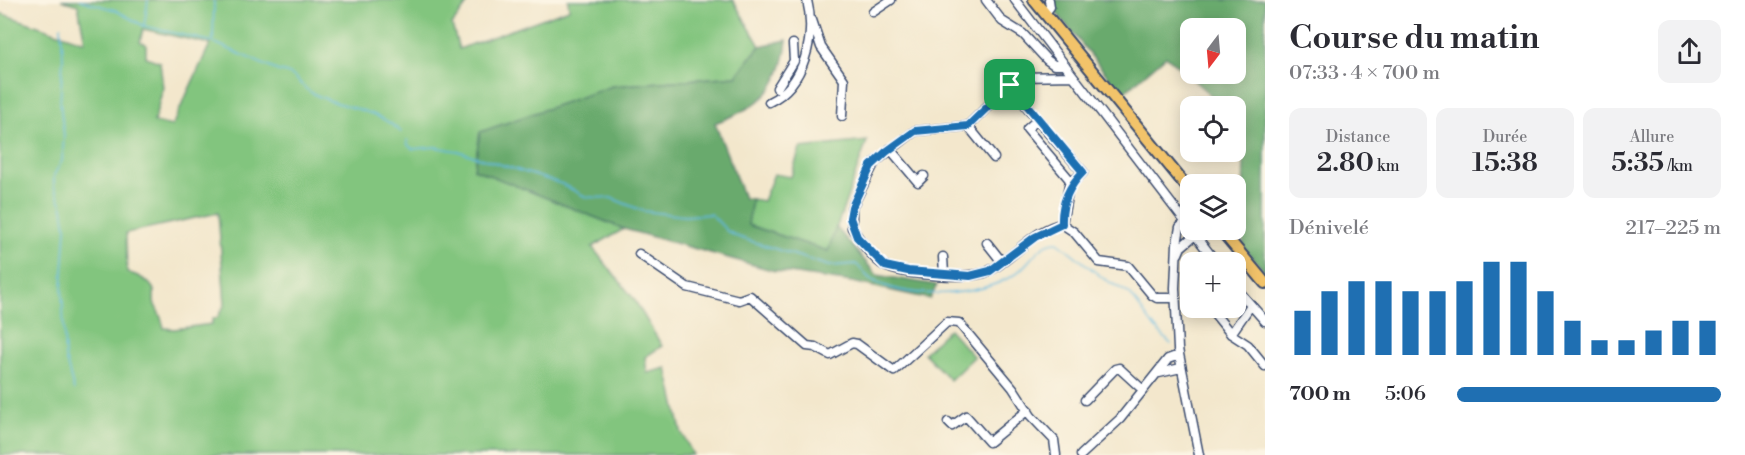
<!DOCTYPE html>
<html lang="fr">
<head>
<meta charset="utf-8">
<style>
	:root { --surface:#fff; --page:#f2f2f3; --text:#2b2b33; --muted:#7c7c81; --accent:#1f6fb2 }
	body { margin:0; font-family:"Libre Bodoni",serif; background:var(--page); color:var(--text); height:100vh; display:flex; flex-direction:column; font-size:22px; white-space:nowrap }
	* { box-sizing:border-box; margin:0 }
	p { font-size:20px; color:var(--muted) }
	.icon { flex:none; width:33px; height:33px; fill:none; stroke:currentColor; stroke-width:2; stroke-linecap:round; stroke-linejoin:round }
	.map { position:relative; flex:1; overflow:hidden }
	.drawer { display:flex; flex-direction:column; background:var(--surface); width:480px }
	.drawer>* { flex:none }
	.needle { width:39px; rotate:196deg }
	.fabs { position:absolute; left:1180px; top:18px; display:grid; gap:12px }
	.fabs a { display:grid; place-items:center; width:66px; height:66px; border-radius:12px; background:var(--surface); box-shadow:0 3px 15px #0003; font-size:30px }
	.pin { position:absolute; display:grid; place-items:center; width:51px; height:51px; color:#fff; margin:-26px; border-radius:12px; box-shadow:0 3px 9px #0006 }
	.round { display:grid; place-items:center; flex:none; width:63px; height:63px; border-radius:12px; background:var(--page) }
	.summary { display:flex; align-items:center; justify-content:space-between; height:102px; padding:0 24px }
	h1 { font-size:33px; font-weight:600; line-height:45px }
	.figures { display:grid; grid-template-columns:repeat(3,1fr); gap:9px; height:102px; padding:6px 24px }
	.figures div { display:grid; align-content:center; border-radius:12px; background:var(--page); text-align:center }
	.figures b { font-size:26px; font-weight:600 }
	.figures small { font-size:16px; font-weight:400 }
	.figures p { font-size:16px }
	.chart { height:168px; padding:12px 24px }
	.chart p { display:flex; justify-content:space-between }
	.chart svg { width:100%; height:108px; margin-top:6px; stroke:var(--accent); stroke-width:6 }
	ul { padding:0 24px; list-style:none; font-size:20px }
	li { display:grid; grid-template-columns:96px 72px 1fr; align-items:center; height:45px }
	li i { height:15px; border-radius:8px; background:var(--accent) }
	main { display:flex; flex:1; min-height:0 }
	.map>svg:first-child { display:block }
	.green { fill:#82c57e; stroke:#4e7a6e; stroke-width:1.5; fill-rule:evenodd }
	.forest { fill:#69aa6d; stroke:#426c66; stroke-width:1.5; fill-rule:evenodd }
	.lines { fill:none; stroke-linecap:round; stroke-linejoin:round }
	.stream { stroke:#62b9df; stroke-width:1.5 }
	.minor-casing { stroke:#3b4b6e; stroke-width:11 }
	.major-casing { stroke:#3b4b6e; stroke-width:14 }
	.minor { stroke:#fff; stroke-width:8 }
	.major { stroke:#f2c36a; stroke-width:10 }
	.route-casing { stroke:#fff; stroke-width:12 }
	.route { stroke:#1f6fb2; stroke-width:8 }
</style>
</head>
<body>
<main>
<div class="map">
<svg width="1265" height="455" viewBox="0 0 1265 455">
	<rect width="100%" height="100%" fill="#fcf5e5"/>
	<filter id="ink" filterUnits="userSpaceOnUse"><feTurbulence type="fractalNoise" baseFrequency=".0167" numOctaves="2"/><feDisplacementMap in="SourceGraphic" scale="12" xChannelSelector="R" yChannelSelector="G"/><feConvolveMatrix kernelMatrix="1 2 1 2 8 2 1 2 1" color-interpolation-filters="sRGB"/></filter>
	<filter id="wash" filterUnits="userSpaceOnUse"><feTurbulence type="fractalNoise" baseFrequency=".008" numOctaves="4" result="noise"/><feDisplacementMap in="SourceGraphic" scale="24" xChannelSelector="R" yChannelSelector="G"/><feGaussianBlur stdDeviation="1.35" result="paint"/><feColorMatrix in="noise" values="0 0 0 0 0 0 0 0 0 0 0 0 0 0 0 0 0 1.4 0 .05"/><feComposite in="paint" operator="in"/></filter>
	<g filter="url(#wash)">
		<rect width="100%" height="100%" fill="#f3e7cc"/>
		<!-- green -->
		<path class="green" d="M61 0H470L452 25 459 49 569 9 568 0H733L760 46 736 76 612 86 475 169 624 229 592 247 634 299 662 346 645 357 647 373 667 368 681 431 693 455H0V13L85 42 78 5ZM143 29 210 44 172 126 154 122 163 88 160 62 146 57V44L140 42ZM218 213 225 304 217 318 212 319V324L174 329 164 328C162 318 159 313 155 305 153 301 155 296 154 291 152 282 135 273 127 273L126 233Z
			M867 141 828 252 747 225 752 199 763 201 774 174 791 177 800 148Z
			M949 329 974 357 950 380 924 353Z"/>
		<!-- forest -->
		<path class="forest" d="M1046 0H1265V272L1243 247 1244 126 1236 119V106H1223L1166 56 1122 94ZM1191 28H1236V74H1191Z
			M787 40C782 91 760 106 715 123L744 198 752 199 748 225 828 251 836 227 877 275 937 285 930 299 852 282 775 271 624 229 474 169 480 132 612 86 736 76 760 46Z"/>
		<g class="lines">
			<!-- stream -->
			<path class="stream" d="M80 0 115 10 144 26 213 42 278 71C300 74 297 85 312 93 342 109 375 107 401 132
				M61 26 63 58 60 103 64 136 62 161 54 175V186L63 208 66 228 62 288 65 357 74 390
				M144 26 148 0
				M213 41 214 0
				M407 140 408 145 413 149 435 147 458 151 562 184 586 197 611 198 643 211 685 216 711 214 727 231 738 237 829 266 856 264C862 269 866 277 872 280 909 300 977 297 1012 276 1030 266 1038 241 1058 242L1104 279 1130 294 1155 328 1171 344"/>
		</g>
	</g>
	<g filter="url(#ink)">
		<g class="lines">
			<defs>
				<path id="minor" d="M986 0 1002 21 1023 34 1047 60 1054 65H1065
					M1015 0 1216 262
					M873 12 891 0
					M1045 13 1050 7 1049 0
					M812 20 821 47 844 80 842 116
					M1073 76 1021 77 1013 81 968 126 915 131 875 162 852 207V228C860 240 872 259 885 266 902 275 973 280 989 271 1014 258 1034 229 1062 224L1074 232 1099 262 1128 266 1152 295 1157 298H1176
					M1010 85 1037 120 1027 129 1070 180 1062 224
					M777 88 794 61 793 44
					M769 102C805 85 816 36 807 0
					M1037 120 1083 172 1071 184
					M968 126 994 158
					M890 149 918 182 924 176
					M1185 223 1180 227 1177 244 1175 288 1178 349 1199 455
					M987 243 1002 262
					M639 254 687 287 739 300 750 296 807 346 815 347 830 355 852 343 857 344 894 371 947 322 959 323 1013 388 1031 416 1054 440 1056 455
					M1178 254 1181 247 1195 235
					M943 257 944 274
					M1236 288 1265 321
					M1210 308 1231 334 1248 345 1265 366
					M1231 334 1251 305
					M1159 373 1181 368
					M1085 400 1115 369 1119 368 1143 390
					M948 422 952 426 966 416 989 442 1028 410
					M1081 455 1120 419 1168 359 1179 355"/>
				<path id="major" d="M1034 0 1191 192
					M1221 230 1265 283"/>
			</defs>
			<!-- minor casing -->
			<use href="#minor" class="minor-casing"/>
			<!-- major casing -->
			<use href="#major" class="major-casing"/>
			<!-- minor -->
			<use href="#minor" class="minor"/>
			<!-- major -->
			<use href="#major" class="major"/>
		</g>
	</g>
	<g class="lines" filter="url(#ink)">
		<defs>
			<path id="route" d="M1010 85 1083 172C1069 186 1061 204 1062 224L1035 237 990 271 970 276 908 271 885 266 857 237 850 218 852 207 871 166 886 152 915 131 968 126Z"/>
		</defs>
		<!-- route casing -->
		<use href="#route" class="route-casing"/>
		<!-- route -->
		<use href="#route" class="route"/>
	</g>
</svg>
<div class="fabs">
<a><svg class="needle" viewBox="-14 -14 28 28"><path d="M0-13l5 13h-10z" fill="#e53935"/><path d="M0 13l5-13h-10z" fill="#7c7c81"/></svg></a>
<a><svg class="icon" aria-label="locate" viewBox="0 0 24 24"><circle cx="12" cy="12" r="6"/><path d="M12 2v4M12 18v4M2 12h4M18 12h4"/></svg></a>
<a><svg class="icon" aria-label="layers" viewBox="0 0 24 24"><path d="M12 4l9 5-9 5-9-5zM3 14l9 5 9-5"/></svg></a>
<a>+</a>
</div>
<div class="pin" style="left:1010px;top:85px;background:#1e9e55"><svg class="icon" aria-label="arrive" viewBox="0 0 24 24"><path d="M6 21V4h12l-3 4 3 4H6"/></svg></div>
</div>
<section class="drawer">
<div class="summary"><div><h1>Course du matin</h1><p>07:33 · 4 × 700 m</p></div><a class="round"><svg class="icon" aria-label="share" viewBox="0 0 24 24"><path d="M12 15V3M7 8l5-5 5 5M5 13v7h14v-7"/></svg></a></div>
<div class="figures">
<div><p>Distance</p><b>2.80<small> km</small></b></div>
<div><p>Durée</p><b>15:38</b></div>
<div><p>Allure</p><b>5:35<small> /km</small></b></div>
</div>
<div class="chart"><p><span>Dénivelé</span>217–225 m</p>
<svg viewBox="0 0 160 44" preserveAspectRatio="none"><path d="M5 44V26M15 44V18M25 44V14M35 44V14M45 44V18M55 44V18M65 44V14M75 44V6M85 44V6M95 44V18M105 44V30M115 44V38M125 44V38M135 44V34M145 44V30M155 44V30"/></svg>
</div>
<ul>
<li><b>700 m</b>5:06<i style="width:100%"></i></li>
</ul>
</section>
</main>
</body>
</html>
